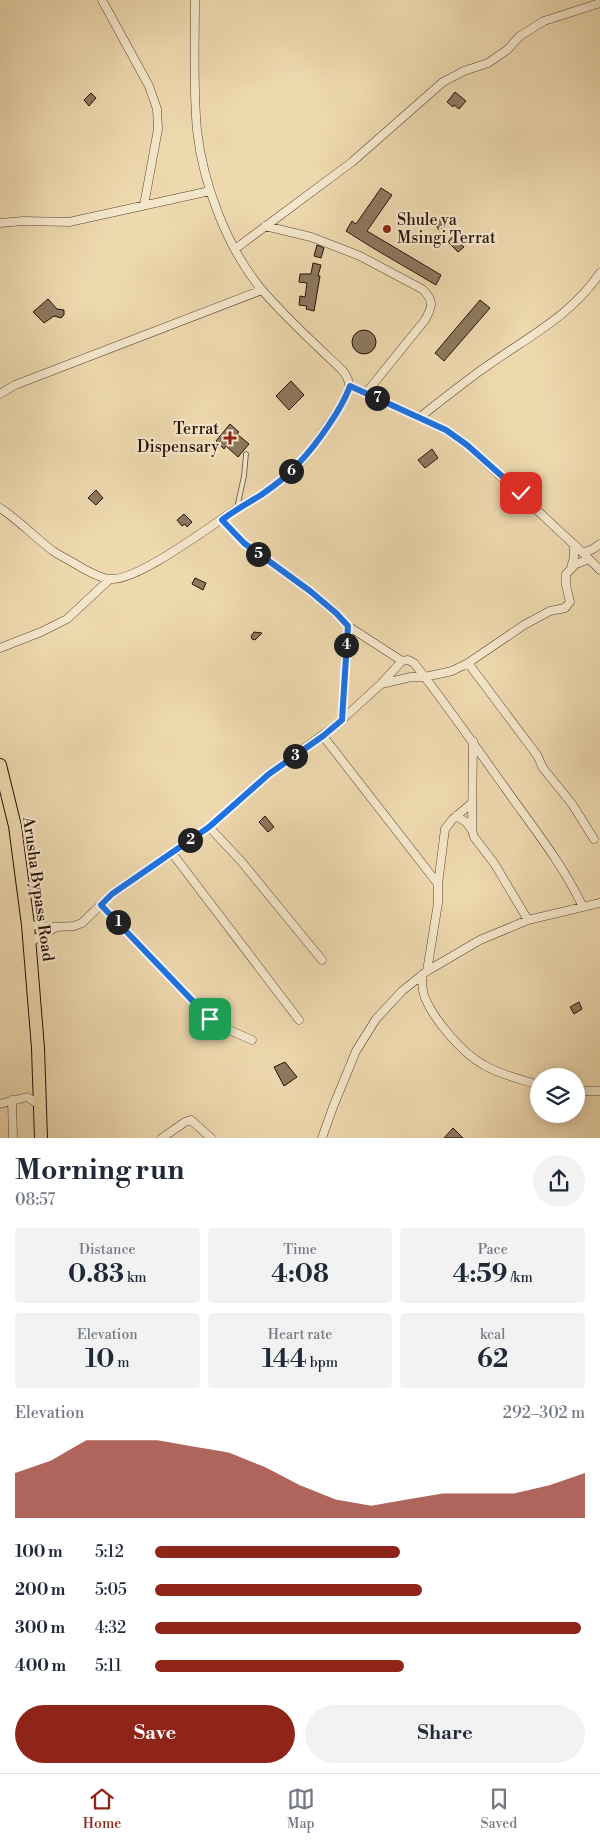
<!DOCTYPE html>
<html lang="en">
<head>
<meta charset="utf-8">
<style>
	:root { --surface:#fff; --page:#f2f2f3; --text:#1f2937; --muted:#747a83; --line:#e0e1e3; --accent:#8f2418 }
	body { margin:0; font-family:"Libre Bodoni",serif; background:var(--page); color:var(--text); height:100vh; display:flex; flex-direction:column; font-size:19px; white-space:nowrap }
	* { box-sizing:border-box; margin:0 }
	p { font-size:16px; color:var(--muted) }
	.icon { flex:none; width:28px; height:28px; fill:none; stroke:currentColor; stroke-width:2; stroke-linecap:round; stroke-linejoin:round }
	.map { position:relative; height:1138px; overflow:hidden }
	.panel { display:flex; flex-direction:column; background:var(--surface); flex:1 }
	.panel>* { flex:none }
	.buttons { position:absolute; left:530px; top:1068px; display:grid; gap:10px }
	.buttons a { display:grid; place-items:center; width:55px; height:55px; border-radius:50%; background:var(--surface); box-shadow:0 2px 12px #0003; font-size:25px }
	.pin { position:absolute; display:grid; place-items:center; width:42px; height:42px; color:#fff; margin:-21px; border-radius:10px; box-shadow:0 2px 8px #0006 }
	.km { position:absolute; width:25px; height:25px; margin:-12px; border-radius:50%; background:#222; color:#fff; font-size:14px; line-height:25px; text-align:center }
	.round { display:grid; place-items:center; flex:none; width:52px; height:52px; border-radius:26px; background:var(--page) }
	.overview { display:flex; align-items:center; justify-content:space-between; height:85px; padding:0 15px }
	h1 { font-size:28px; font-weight:700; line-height:38px }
	.figures { display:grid; grid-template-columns:repeat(3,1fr); gap:8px; height:85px; padding:5px 15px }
	.figures div { display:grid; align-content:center; border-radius:5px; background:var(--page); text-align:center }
	.figures b { font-size:25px; font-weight:700 }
	.figures small { font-size:14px; font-weight:400 }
	.figures p { font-size:14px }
	.chart { height:140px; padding:10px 15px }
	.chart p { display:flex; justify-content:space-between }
	.chart svg { width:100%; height:90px; margin-top:5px; fill:var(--accent); opacity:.7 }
	.cta { display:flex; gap:10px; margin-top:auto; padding:10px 15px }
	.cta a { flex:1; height:58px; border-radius:30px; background:var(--accent); color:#fff; font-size:20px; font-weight:700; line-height:58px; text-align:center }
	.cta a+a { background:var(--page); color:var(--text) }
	ul { padding:0 15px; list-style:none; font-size:16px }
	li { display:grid; grid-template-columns:80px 60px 1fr; align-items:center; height:38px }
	li i { height:12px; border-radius:6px; background:var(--accent) }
	.tabs { display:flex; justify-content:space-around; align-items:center; height:70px; border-top:1px solid var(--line); background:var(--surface); font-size:14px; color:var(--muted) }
	.tabs a { display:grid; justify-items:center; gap:2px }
	.tabs .on { color:var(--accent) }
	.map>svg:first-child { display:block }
	.building { fill:#8e785f; stroke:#271109 }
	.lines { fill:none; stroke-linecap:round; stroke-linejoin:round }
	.lane-casing { stroke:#594332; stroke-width:5.5 }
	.street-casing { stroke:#594332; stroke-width:9 }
	.primary-casing { stroke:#271109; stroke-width:14 }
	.lane { stroke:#f4e6ca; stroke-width:4 }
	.street { stroke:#f4e6ca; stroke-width:8 }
	.primary { stroke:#eed8ae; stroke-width:12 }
	.route-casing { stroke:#fff; stroke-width:10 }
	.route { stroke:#1a73e8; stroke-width:6 }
	.poi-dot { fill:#8f2418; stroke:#f4e6ca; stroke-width:2 }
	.labels { text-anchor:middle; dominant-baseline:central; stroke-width:4.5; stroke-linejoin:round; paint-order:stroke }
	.poi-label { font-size:16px; fill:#271109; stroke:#f4e6ca; text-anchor:start }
	.street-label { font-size:16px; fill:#271109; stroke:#f4e6ca }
</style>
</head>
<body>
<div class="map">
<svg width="600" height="1138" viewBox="0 0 600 1138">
	<rect width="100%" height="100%" fill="#eed8ae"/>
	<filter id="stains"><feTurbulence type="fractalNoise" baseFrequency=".004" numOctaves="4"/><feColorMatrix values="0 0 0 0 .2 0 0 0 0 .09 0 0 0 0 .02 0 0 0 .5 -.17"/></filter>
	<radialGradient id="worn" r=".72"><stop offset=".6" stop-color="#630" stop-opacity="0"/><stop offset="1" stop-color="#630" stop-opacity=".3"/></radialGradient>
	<!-- building -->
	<path class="building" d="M455 92 466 101 459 109 454 105 453 107 447 102Z
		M91 93 96 98 89 106 84 100Z
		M381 188 392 195 367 231 441 275 436 285 373 248 346 231 352 221 356 224Z
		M441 218 447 226 440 231 434 223Z
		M453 236 464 247 458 252 448 242Z
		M317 245 324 248 321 258 314 256Z
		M313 263 321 265 318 276H320L314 311 306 309 307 306 299 305 300 296 305 297 307 283 299 282 300 274H311Z
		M48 299 57 309 64 310V315L61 318 54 316 44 323 33 312Z
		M480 300 490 308 444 361 435 353Z
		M352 342a12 12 0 1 1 24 0a12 12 0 1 1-24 0Z
		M291 381 304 395 289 410 276 396Z
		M230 424 239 432 237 434 249 444 238 457 226 446 224 449 216 441Z
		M432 449 438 458 425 468 418 460Z
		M96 490 103 498 96 505 88 498Z
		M184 514 192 522 187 527 185 524 182 526 177 520Z
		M195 578 206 583 203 590 192 584Z
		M254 632 262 633 255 640 252 639 251 636Z
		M265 816 274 827 268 832 259 822Z
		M579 1002 582 1009 574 1014 570 1007Z
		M285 1062 297 1077 284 1086 274 1067Z
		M453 1128 463 1138H444Z"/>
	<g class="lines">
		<defs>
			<path id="lane" d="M237 508 244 476 246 454"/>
			<path id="street" d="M102 0 149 86 157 109 158 129 144 205
				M0 223 23 221 69 222 210 191
				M265 226 311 237 360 256 422 289C434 300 433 306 425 320L366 393
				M235 249 352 162 443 82 464 71 488 63 507 50 520 36 544 21 600 3
				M350 386 446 430 467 445 583 553 593 549 600 544
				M0 394 15 385 262 290
				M420 417C442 400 464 382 487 366 528 337 572 315 600 273
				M0 508C19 520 34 537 53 551 62 557 73 562 82 568 90 572 101 579 110 579 137 582 213 524 238 508 245 503 253 500 261 495 274 486 288 475 299 464 309 453 350 397 349 385 349 379 346 375 343 371 316 345 287 319 262 290 227 248 203 184 197 130 193 87 195 43 195 0
				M222 520 244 543 310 591 336 613 348 626 402 661 408 660 414 663C447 705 477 749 508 792 535 830 563 865 583 907
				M586 556 600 570
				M571 568 574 557V544
				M0 648 41 632 67 619 110 579
				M468 663 537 755 543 768 572 804 594 839
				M381 684 411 677H425L452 671 468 663 524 625 550 611 565 608 570 602 566 585V574L576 564 589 559
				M342 720 348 626
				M323 736 438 884V903L427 971
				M473 741 472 830 474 837 494 863 528 920
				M456 816 466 822 472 830
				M209 827 241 861 322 960
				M172 853 299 1020
				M438 884 445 829 453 819 472 803
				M101 905 210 1019 220 1026 252 1040
				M28 925 54 927
				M30 942 56 927 74 926 82 923 112 894 209 827 269 774 335 726 381 684 402 661
				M422 975C422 983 422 991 425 998 435 1021 462 1053 484 1065 500 1075 521 1079 539 1085
				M576 1091H600
				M12 1100 13 1138
				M0 1104 27 1097 40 1105
				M162 1138 185 1122 191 1120 211 1138
				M322 1138 333 1107 356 1051 376 1019 402 991 427 971 480 940 528 920 600 903"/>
			<path id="primary" d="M0 765 15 826 28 925 38 1048 41 1138"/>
		</defs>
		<!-- lane casing -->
		<use href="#lane" class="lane-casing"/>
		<!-- street casing -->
		<use href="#street" class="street-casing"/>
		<!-- primary casing -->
		<use href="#primary" class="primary-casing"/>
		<!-- lane -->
		<use href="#lane" class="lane"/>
		<!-- street -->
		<use href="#street" class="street"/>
		<!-- primary -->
		<use href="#primary" class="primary"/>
	</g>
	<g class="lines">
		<defs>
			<path id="route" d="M210 1019 101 905 112 894 209 827 269 774 323 736 342 720 348 626 336 613 310 591 244 543 222 520C235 510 248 503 261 495 274 486 289 475 299 463 316 445 342 409 350 386L446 430 467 445 521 493"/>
		</defs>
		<!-- route casing -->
		<use href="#route" class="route-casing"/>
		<!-- route -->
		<use href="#route" class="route"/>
	</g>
	<!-- markers -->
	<g class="poi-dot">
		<circle cx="387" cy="229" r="5"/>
		<path d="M227.5 430.5h5v5h5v5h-5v5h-5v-5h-5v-5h5z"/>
	</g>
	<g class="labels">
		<!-- poi labels -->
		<g class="poi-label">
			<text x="397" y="220">Shule ya<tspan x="397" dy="18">Msingi Terrat</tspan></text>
			<text x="219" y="429" text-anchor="end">Terrat<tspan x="219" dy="18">Dispensary</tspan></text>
		</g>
		<!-- street labels -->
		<g class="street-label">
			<text transform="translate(38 889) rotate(82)">Arusha Bypass Road</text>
		</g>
	</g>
	<rect width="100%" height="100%" filter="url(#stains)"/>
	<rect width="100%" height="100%" fill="url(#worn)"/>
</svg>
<div class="buttons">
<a><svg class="icon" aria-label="layers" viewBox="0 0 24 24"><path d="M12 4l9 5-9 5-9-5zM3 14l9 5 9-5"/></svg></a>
</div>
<div class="pin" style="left:210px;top:1019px;background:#1e9e55"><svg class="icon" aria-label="arrive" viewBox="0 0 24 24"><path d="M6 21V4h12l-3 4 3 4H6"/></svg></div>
<div class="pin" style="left:521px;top:493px;background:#d93025"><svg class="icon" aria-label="check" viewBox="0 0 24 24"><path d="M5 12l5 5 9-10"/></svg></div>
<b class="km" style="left:118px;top:922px">1</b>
<b class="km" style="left:190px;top:840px">2</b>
<b class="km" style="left:295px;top:756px">3</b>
<b class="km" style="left:346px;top:645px">4</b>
<b class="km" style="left:258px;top:554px">5</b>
<b class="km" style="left:291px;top:471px">6</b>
<b class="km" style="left:377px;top:398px">7</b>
</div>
<section class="panel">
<div class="overview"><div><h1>Morning run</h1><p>08:57</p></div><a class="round"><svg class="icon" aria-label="share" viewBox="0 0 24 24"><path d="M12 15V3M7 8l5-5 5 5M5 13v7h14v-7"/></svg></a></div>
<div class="figures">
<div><p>Distance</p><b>0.83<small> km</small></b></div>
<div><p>Time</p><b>4:08</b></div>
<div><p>Pace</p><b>4:59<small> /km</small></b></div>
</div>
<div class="figures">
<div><p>Elevation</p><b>10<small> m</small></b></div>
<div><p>Heart rate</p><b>144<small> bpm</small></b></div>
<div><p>kcal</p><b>62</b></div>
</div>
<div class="chart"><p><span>Elevation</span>292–302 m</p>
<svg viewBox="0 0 160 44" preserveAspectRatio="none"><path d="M0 44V22L10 16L20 6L30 6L40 6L50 9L60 12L70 19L80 28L90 35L100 38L110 35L120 32L130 32L140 32L150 28L160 22V44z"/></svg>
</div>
<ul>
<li><b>100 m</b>5:12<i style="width:57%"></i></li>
<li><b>200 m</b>5:05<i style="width:62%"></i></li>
<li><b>300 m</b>4:32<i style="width:99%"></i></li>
<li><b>400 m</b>5:11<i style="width:58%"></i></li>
</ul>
<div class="cta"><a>Save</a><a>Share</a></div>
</section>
<nav class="tabs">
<a class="on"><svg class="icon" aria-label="home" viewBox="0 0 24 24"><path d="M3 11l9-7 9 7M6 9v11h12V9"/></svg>Home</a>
<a><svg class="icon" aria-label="map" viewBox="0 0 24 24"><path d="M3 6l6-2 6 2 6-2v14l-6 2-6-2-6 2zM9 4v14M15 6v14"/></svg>Map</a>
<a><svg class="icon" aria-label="saved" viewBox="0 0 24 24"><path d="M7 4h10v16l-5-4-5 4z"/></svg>Saved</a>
</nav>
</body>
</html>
